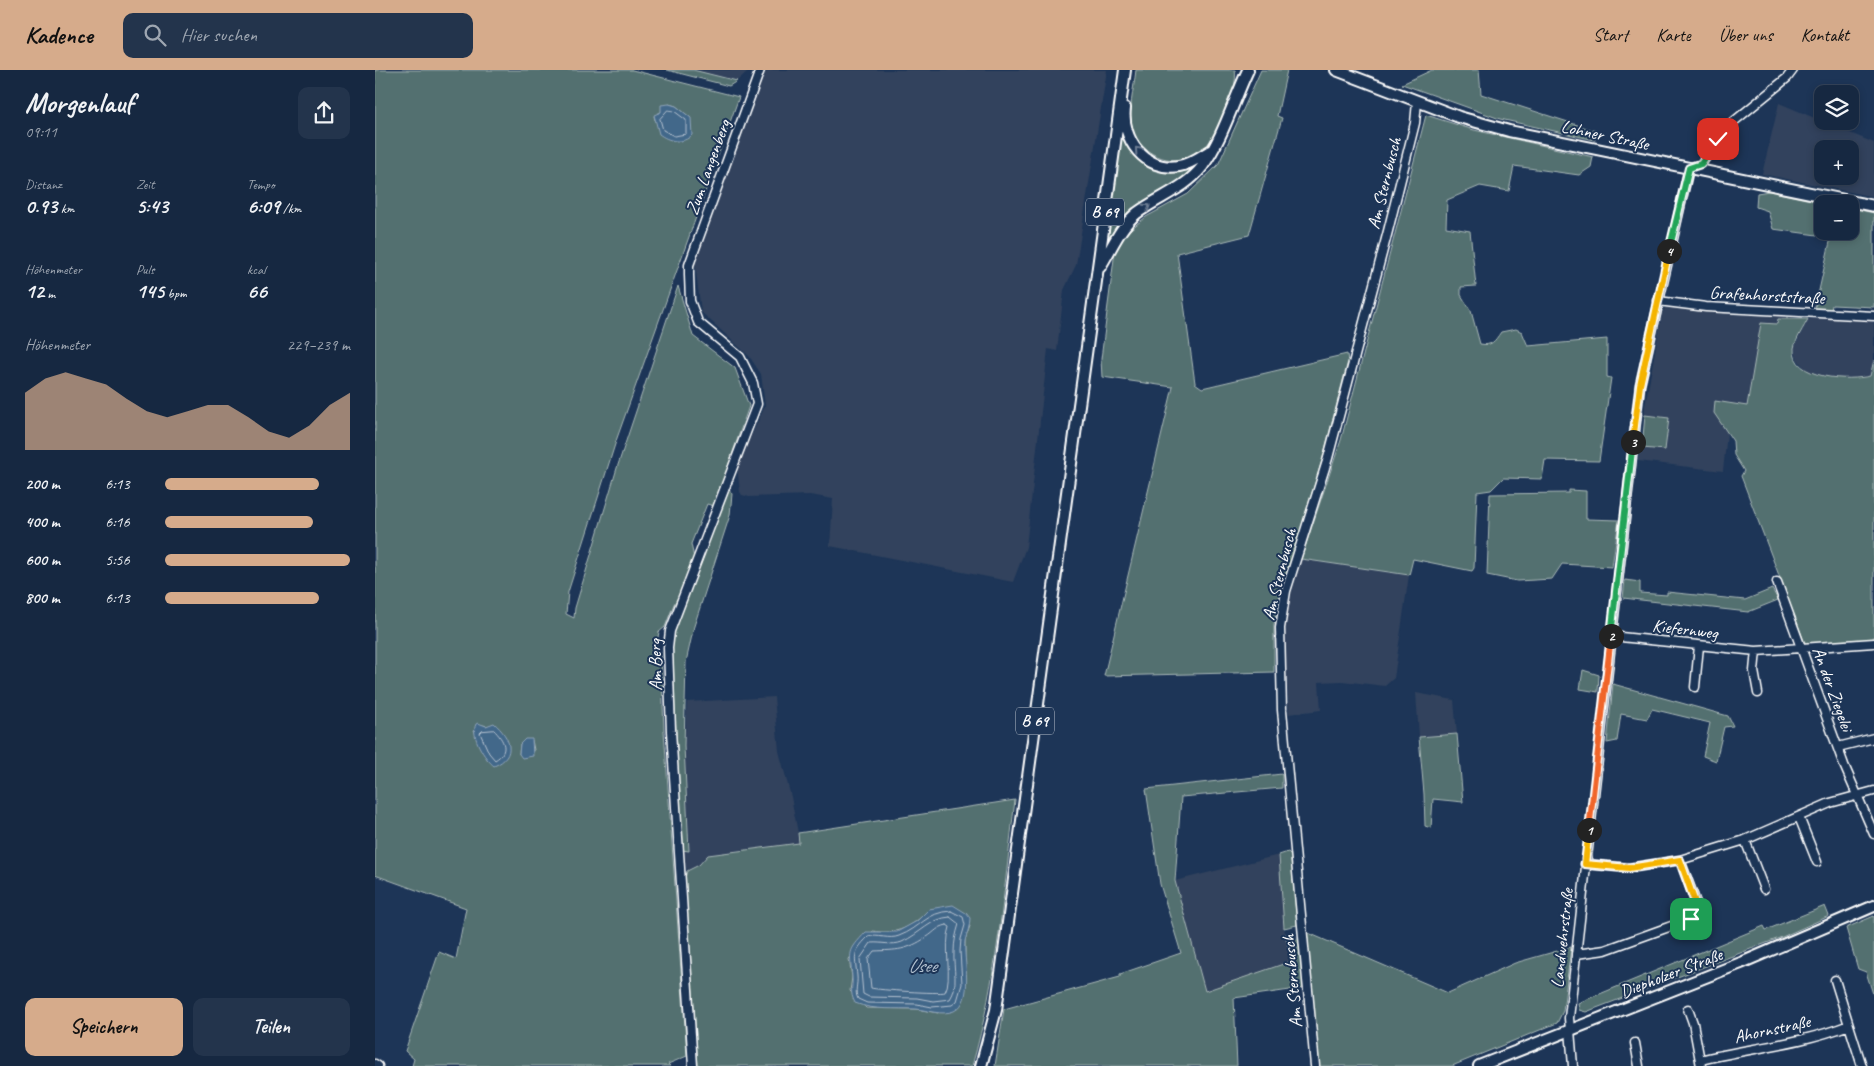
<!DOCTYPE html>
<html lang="de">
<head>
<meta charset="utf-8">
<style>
	:root { --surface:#162841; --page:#23344c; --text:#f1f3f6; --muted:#9ea6b1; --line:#35445a; --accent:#d6ab8b }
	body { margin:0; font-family:Caveat,sans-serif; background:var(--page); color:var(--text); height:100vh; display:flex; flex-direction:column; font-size:19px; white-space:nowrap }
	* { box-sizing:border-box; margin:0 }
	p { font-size:16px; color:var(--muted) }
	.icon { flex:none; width:28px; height:28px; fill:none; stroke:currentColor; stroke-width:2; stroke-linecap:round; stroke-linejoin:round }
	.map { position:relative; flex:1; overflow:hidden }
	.details { display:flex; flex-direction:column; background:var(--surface); width:375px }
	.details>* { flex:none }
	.controls { position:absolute; left:1439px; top:15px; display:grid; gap:10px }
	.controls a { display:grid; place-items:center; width:45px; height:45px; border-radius:10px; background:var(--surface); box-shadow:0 2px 8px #0003,0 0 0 1px var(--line); font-size:25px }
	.pin { position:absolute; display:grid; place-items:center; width:42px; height:42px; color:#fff; margin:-21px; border-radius:10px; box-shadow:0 2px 8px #0006 }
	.km { position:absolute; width:25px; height:25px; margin:-12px; border-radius:50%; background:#222; color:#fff; font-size:14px; line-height:25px; text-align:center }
	.round { display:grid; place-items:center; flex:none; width:52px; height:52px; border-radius:10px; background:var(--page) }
	.head { display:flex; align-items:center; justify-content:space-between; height:85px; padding:0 25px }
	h1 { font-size:28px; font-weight:700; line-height:38px }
	.figures { display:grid; grid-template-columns:repeat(3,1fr); gap:8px; height:85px; padding:5px 25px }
	.figures div { display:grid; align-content:center }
	.figures b { font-size:21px; font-weight:700 }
	.figures small { font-size:14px; font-weight:400 }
	.figures p { font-size:14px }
	.chart { height:140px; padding:10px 25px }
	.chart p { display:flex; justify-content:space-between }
	.chart svg { width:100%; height:90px; margin-top:5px; fill:var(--accent); opacity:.7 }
	.primary-button { display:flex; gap:10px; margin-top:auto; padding:10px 25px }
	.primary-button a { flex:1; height:58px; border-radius:10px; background:var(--accent); color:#111; font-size:20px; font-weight:700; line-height:58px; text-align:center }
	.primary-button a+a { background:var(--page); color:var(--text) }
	ul { padding:0 25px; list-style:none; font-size:16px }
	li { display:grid; grid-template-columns:80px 60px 1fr; align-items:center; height:38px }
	li i { height:12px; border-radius:6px; background:var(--accent) }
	header { display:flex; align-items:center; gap:30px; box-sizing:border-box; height:70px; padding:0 25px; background:var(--accent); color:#111 }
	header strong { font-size:24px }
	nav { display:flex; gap:28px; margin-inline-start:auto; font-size:18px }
	.search { width:350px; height:45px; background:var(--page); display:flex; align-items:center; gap:12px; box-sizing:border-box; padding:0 18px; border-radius:10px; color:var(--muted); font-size:19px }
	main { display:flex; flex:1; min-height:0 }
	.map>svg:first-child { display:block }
	.built { fill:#31425d; fill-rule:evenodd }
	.green { fill:#53706f; stroke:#a9b8b7; fill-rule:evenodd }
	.water { fill:#43678a; stroke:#8ea4b9 }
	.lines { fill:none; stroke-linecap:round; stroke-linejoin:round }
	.shore { stroke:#b4c2d0; stroke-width:1 }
	.minor-casing { stroke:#fff; stroke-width:11 }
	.major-casing { stroke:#fff; stroke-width:14 }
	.minor { stroke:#1d3557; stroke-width:8 }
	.major { stroke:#1d3557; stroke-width:10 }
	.oneway { stroke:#6c7c92 }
	.split-1-casing { stroke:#fff; stroke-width:10 }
	.split-2-casing { stroke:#fff; stroke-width:10 }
	.split-3-casing { stroke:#fff; stroke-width:10 }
	.split-4-casing { stroke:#fff; stroke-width:10 }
	.split-5-casing { stroke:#fff; stroke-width:10 }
	.split-1 { stroke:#f5b400; stroke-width:6 }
	.split-2 { stroke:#f0652b; stroke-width:6 }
	.split-3 { stroke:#22a559; stroke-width:6 }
	.split-4 { stroke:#f5b400; stroke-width:6 }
	.split-5 { stroke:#22a559; stroke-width:6 }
	.labels { text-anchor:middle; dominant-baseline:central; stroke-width:4; stroke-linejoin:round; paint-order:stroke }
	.shield { fill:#1d3557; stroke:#bbc2cd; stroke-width:1 }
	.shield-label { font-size:16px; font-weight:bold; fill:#fff }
	.street-label { font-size:18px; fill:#fff; stroke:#1d3557 }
	.water-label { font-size:19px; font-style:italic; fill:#b4c2d0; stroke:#1d3557 }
</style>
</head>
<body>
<header>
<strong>Kadence</strong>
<div class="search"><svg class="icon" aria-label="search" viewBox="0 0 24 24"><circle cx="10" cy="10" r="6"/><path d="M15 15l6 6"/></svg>Hier suchen</div>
<nav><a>Start</a><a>Karte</a><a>Über uns</a><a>Kontakt</a></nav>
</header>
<main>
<section class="details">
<div class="head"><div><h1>Morgenlauf</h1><p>09:11</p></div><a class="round"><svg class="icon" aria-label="share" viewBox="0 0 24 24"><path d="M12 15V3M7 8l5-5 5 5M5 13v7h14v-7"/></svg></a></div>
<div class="figures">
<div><p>Distanz</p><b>0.93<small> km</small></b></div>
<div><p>Zeit</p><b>5:43</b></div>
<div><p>Tempo</p><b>6:09<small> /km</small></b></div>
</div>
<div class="figures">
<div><p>Höhenmeter</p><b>12<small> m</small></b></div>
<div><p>Puls</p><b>145<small> bpm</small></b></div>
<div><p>kcal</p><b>66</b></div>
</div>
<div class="chart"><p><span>Höhenmeter</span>229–239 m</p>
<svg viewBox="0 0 160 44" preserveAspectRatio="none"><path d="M0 44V16L10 9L20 6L30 9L40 12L50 19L60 25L70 28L80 25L90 22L100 22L110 28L120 35L130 38L140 32L150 22L160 16V44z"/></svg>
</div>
<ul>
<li><b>200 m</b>6:13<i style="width:83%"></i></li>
<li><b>400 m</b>6:16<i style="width:80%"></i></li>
<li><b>600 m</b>5:56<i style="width:100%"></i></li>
<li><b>800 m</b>6:13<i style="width:83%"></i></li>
</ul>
<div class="primary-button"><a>Speichern</a><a>Teilen</a></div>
</section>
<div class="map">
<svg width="1499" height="996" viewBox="0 0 1499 996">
	<rect width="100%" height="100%" fill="#1d3557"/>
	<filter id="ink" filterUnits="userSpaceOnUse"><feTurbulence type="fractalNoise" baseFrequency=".02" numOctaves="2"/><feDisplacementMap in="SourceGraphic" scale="10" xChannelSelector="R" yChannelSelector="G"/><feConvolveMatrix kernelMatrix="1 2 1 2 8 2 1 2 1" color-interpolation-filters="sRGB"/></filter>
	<g filter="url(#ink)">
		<!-- built -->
		<path class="built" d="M318 0H374L362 11Z
			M391 0H732L701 195 689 220 682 281 673 279 651 477 638 512 455 476 458 429 435 425 374 427 367 425 365 422 362 396 390 336 386 304 374 286 326 242 320 194Z
			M1404 33 1499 73V127L1387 104ZM1448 79H1475V106H1448Z
			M1297 237 1334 242 1418 247 1375 336 1354 345 1348 401 1263 391 1265 377 1268 373 1270 336 1287 243 1290 238Z
			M1433 249H1494L1499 253V290L1495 306 1485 309 1447 307 1431 300 1422 289 1419 278Z
			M926 489 1034 505 1019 608 1010 616 967 611 944 612 946 640 914 644 910 576 911 542Z
			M1041 623 1079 630 1082 664 1044 667Z
			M399 627 404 681 416 727 425 773 333 785 324 795 312 801 307 780 314 781 309 676 312 632Z
			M904 785 909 858 917 891 830 922 800 811Z"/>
		<!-- green -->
		<path class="green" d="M0 0H257L364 27 242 368 193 522 191 544 199 548 200 538 242 398 303 216 318 266 360 298 374 336 339 436 332 434 316 474 319 488 304 526 299 534 290 557 284 562 281 577 286 583 289 661 312 986 293 994 295 996H37L39 989 30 981 64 882 81 889 91 838 0 805ZM294 34 301 36 316 48 280 50 279 46 286 42ZM107 655 114 656 113 691 99 660ZM157 670 159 680 144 684 145 674Z
			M292 0H318L362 11 354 16Z
			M761 0H860C864 20 841 70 825 82 802 99 767 87 758 61 752 42 759 19 761 0Z
			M886 0H912L902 46 907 48 874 165 802 183 820 313 827 318 972 284 973 291 948 387 903 534 899 554V602L729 606 798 317 727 307 726 289 740 181 752 162 771 147 813 124 843 95Z
			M1057 0H1104L1106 24 1221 61 1220 70 1125 49 1027 14Z
			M1051 45 1099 60 1218 87 1216 97 1204 105 1139 96 1134 121 1105 116 1072 130 1071 157 1095 161 1101 216 1086 217V225L1096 241 1105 274C1117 276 1119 272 1126 262L1141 259 1147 262 1153 276 1232 269V307L1236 308 1224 391 1170 390 1167 409 1128 408 1116 420 1102 422 1099 498 1097 501 1038 489 1034 505 926 489 966 370Z
			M747 63C766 101 780 109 821 99 798 118 765 130 744 153 739 160 735 169 731 177Z
			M1394 121 1454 134H1448V161H1475V138L1499 143V237L1457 235 1456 240 1440 238 1457 163 1448 162 1442 165 1398 159 1393 141 1381 137 1382 123Z
			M1403 249H1433C1429 257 1421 269 1419 278 1416 310 1475 311 1495 306L1499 290V570L1431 576 1366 406 1369 401 1359 385 1358 371 1339 343 1340 331 1372 336 1386 253 1402 254Z
			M1270 345 1294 348 1290 380 1267 378Z
			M354 419 357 424 355 445 319 556 311 592 309 676 314 781 307 780 297 579 299 563Z
			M1194 420 1211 421V449L1244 450 1237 497 1187 494 1177 509 1142 511 1112 505 1115 424 1194 423Z
			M1250 510 1265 512V523L1292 525V522L1370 530 1397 519 1403 530 1373 542 1248 528Z
			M1208 600 1224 605 1223 622 1205 619Z
			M1238 614 1353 646 1358 656 1349 657 1341 691 1328 686 1335 653 1277 639 1272 649 1246 644 1242 671 1232 673Z
			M1082 664 1088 732 1058 729 1056 758 1050 756 1049 724 1044 667Z
			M907 704V718L806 727 800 811 830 921 917 891 910 864 924 869 929 918 859 928 862 996H620L629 939 745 907V904L806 883 785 814 771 719Z
			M640 730C629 819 622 910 597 996H323L310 808 312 801 324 795 333 785 424 773 423 763ZM549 844 595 856 590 870V896L563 943 541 939 491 938 475 921 477 907 474 889 498 861C517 865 535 859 549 844Z
			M913 782 916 785 922 855 909 858 904 785Z
			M1450 836 1454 846 1407 867 1211 942 1204 940 1203 933 1389 856 1391 860Z
			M1499 846V927L1491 902 1483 899 1471 858Z
			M931 862 1073 923 1140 893 1196 877 1188 941 1182 953 1077 996H944Z"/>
		<!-- water -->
		<path class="water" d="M294 34 301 36 316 48 317 65C308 75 293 71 284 64L279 45 286 42V35Z
			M103 653 111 656 119 653C135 667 143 686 119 696 110 689 95 666 101 654Z
			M150 669H157L158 686 147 688 144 684 145 674Z
			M578 835 591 843 595 848C595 857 592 863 590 871 588 889 600 931 579 941 566 946 553 940 541 939 520 938 500 941 480 933 474 921 478 919 477 907 475 881 472 882 491 862H522L542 851 554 839Z"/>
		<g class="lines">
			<!-- shore -->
			<path class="shore" d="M293 40 299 41 311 50V64L299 66 288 60 285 49Z
				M119 660C129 670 135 681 120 690L114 683 105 663 107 661Z
				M576 841 588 847 590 855 586 869 585 881 587 914 582 931 577 935 557 937 542 934 492 933 483 929C479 921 483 915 482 906 480 885 477 883 493 867 503 864 514 870 524 866 546 858 551 842 576 841Z
				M575 847 584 854C581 864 579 872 579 882 578 898 584 916 575 929L558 931 542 928 494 927 488 924 485 889 496 873C507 872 517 876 527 872 545 864 556 848 575 847Z
				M572 855 575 857C568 877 578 908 570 922 565 924 502 920 496 918L493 889 499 881C522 880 531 881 552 867 560 862 562 857 572 855Z"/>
			<defs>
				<path id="minor" d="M1283 231 1331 237 1499 246
					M1402 512 1469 695 1499 764
					M1236 566 1381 581 1499 573
					M1381 581 1379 601 1383 623
					M1320 617 1324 576
					M1463 677 1499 668
					M1424 747 1442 792
					M1210 794 1254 798 1305 790
					M1389 819 1370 770 1455 733 1499 721
					M1201 884 1230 880 1316 849 1322 843 1323 838 1305 790 1370 770
					M1460 910 1474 955
					M1313 939 1318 953 1326 996
					M1260 973 1264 996
					M1325 990C1375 978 1426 974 1474 955L1487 996
					M0 994 3 996
					M318 996 296 661 293 578 295 561 382 334 378 313 365 287 323 252 315 231 314 205V195L385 0
					M940 996 907 640 905 558 911 521 953 388 1013 161 1040 53 1042 32
					M1198 996 1194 948 1265 315 1314 98 1326 94 1357 53 1412 8 1418 0"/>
				<path id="major" d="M961 0 1084 47 1134 61 1499 136
					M750 38C746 69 770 102 804 96 816 94 825 87 835 81
					M725 197C737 178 744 158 762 143 783 127 810 119 827 97 848 68 858 32 873 0
					M606 996 621 940 750 0
					M1104 996 1366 893 1499 836"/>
			</defs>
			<!-- minor casing -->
			<use href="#minor" class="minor-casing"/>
			<!-- major casing -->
			<use href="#major" class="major-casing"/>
			<!-- minor -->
			<use href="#minor" class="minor"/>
			<!-- major -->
			<use href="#major" class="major"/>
		</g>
		<!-- one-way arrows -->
		<defs><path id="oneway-chevron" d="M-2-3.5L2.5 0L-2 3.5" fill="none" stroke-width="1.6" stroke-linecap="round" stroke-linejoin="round" transform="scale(1.25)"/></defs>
		<g class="oneway">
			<use href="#oneway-chevron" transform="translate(763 80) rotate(-131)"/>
			<use href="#oneway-chevron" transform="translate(772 137) rotate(-33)"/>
		</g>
	</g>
	<g class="lines" filter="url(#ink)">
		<defs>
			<path id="split-1" d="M1214 760 1210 794 1254 798 1305 790 1322 838V843L1316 849"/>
			<path id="split-2" d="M1214 760 1236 566"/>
			<path id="split-3" d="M1236 566 1258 372"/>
			<path id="split-4" d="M1258 372 1265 315 1294 181"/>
			<path id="split-5" d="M1294 181 1314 98 1326 94 1343 69"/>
		</defs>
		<!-- split-1 casing -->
		<use href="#split-1" class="split-1-casing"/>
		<!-- split-2 casing -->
		<use href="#split-2" class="split-2-casing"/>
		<!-- split-3 casing -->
		<use href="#split-3" class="split-3-casing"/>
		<!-- split-4 casing -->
		<use href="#split-4" class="split-4-casing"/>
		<!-- split-5 casing -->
		<use href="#split-5" class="split-5-casing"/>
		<!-- split-1 -->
		<use href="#split-1" class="split-1"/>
		<!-- split-2 -->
		<use href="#split-2" class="split-2"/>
		<!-- split-3 -->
		<use href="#split-3" class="split-3"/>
		<!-- split-4 -->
		<use href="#split-4" class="split-4"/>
		<!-- split-5 -->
		<use href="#split-5" class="split-5"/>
	</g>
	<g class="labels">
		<!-- shield labels -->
		<g class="shield">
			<rect x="711" y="128.5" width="38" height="27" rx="4"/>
			<rect x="641" y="637.5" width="38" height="27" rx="4"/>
		</g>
		<g class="shield-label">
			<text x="730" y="142">B 69</text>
			<text x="660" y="651">B 69</text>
		</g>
		<!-- street labels -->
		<g class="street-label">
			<text transform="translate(1230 65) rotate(12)">Lohner Straße</text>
			<text transform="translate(333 97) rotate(-70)">Zum Langenberg</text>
			<text transform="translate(1009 113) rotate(-76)">Am Sternbusch</text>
			<text transform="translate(1392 225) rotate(3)">Grafenhorststraße</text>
			<text transform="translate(904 504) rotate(-76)">Am Sternbusch</text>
			<text transform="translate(1310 559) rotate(7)">Kiefernweg</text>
			<text transform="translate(280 595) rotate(-90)">Am Berg</text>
			<text transform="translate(1458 619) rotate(70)">An der Ziegelei</text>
			<text transform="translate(1187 868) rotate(-84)">Landwehrstraße</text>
			<text transform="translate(1296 903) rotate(-21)">Diepholzer Straße</text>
			<text transform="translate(917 911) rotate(-95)">Am Sternbusch</text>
			<text transform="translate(1397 959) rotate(-12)">Ahornstraße</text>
		</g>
		<!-- water labels -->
		<g class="water-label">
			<text x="547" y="896">Usee</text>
		</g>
	</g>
</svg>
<div class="controls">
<a><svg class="icon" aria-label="layers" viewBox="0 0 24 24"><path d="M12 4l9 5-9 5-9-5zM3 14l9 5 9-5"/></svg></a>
<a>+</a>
<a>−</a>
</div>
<div class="pin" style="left:1316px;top:849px;background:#1e9e55"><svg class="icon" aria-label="arrive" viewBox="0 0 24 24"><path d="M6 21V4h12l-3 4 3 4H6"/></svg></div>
<div class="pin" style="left:1343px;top:69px;background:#d93025"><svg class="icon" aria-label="check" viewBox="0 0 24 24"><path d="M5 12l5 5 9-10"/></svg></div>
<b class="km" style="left:1214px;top:760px">1</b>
<b class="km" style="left:1236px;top:566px">2</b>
<b class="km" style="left:1258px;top:372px">3</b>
<b class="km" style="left:1294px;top:181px">4</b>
</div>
</main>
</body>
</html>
